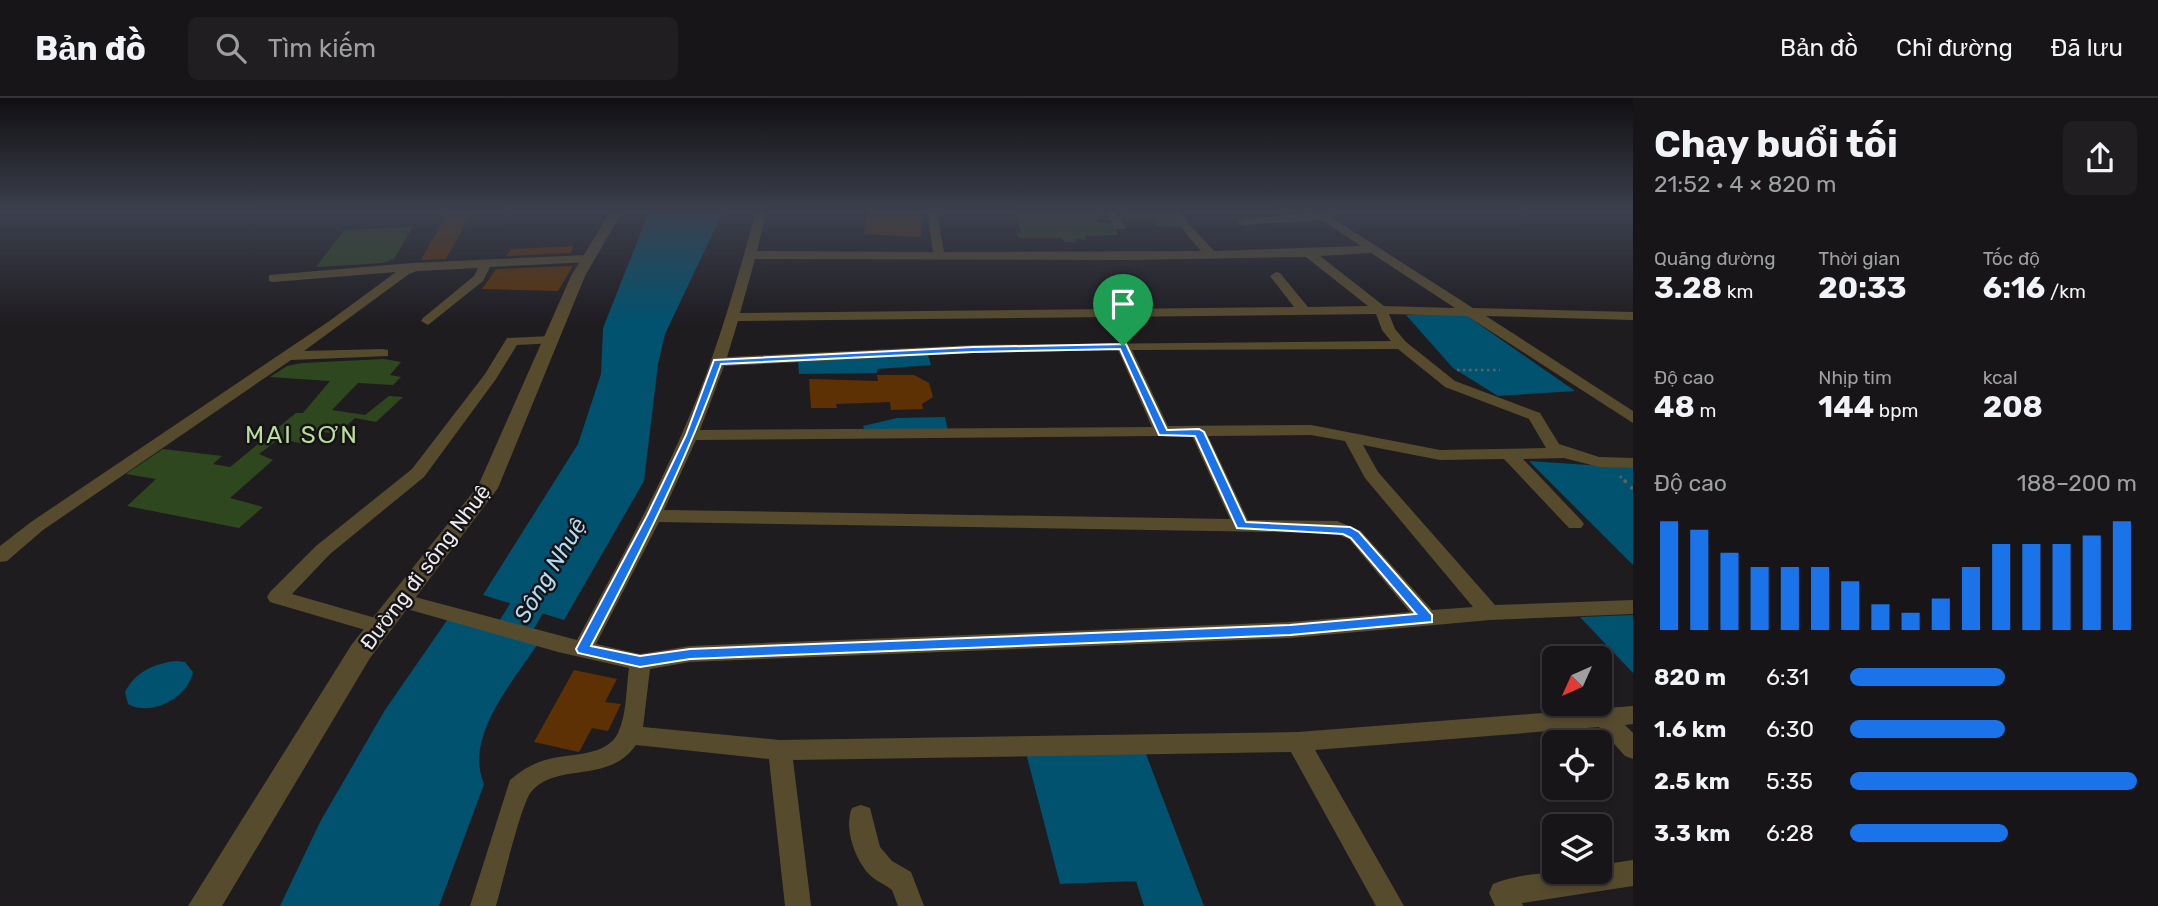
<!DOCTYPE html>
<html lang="vi">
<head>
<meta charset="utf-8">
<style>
	:root { --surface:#171518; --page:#201e21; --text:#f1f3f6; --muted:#9e9fa2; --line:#363437; --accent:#1a73e8 }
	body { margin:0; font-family:Rubik,sans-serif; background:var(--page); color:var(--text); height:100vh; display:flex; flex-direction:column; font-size:26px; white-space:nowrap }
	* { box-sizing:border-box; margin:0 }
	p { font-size:23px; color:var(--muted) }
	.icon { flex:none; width:38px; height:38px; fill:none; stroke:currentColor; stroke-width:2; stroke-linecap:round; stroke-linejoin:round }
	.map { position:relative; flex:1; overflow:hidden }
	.panel { display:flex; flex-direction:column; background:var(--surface); width:525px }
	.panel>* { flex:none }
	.needle { width:46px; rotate:225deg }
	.fabs { position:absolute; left:1542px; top:548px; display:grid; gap:14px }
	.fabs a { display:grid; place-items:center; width:70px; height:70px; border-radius:10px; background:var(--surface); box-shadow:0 4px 10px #0003,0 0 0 2px var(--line); font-size:35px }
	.pin { position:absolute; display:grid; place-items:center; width:60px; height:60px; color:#fff; margin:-72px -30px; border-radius:50% 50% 50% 0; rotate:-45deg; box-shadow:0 0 7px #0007 }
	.pin .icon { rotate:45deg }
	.round { display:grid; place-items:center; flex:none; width:74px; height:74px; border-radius:10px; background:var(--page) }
	.summary { display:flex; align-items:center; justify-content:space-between; height:119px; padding:0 21px }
	h1 { font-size:38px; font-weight:700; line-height:52px }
	.figures { display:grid; grid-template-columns:repeat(3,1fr); gap:10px; height:119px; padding:7px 21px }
	.figures div { display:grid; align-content:center }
	.figures b { font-size:30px; font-weight:700 }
	.figures small { font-size:19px; font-weight:400 }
	.figures p { font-size:19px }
	.chart { height:196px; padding:14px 21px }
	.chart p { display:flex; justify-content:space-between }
	.chart svg { width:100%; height:126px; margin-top:7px; stroke:var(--accent); stroke-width:6 }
	ul { padding:0 21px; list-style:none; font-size:23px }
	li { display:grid; grid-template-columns:112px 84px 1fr; align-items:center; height:52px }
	li i { height:18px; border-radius:9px; background:var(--accent) }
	header { display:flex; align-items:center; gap:42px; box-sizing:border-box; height:98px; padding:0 35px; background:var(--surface); border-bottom:2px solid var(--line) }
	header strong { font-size:33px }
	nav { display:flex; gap:38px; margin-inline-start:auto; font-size:24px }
	.search { width:490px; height:63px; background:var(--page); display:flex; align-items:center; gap:18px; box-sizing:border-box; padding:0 24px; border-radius:10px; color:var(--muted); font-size:26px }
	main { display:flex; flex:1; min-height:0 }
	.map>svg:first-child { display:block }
	.green { fill:#2f471e }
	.water { fill:#00526f }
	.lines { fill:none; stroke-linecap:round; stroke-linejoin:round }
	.river { fill:#00526f; fill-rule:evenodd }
	.building { fill:#5d3104 }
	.path-far1 { stroke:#626063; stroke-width:2.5; stroke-dasharray:2.5 3.5; stroke-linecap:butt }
	.path { stroke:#626063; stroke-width:3.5; stroke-dasharray:3.5 6; stroke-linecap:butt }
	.minor { fill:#574b2e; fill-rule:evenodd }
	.tertiary { fill:#574b2e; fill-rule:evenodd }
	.route { fill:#1a73e8; stroke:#fff; stroke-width:2; fill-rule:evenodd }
	.labels { text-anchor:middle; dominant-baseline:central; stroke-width:5; stroke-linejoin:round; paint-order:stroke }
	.street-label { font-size:21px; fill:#ebeaec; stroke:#161317 }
	.water-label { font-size:23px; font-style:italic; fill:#b1dbf1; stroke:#161317 }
	.quarter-label { font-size:24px; letter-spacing:2px; fill:#b8de9a; stroke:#161317 }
</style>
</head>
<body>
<header>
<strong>Bản đồ</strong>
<div class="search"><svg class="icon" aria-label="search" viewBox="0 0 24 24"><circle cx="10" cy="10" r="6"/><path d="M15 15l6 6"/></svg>Tìm kiếm</div>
<nav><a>Bản đồ</a><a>Chỉ đường</a><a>Đã lưu</a></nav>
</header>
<main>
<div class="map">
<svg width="1633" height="808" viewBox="0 0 1633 808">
	<rect width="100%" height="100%" fill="#1f1c20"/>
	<!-- green -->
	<path class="green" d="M1015 114H1089L1097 117V124L1115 126 1117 137 1085 138 1086 142 1076 141V144H1064L1062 140H1018L1016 135 1021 134Z
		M1132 114H1175L1183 129 1157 128 1152 123H1121L1115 117 1132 116Z
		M413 129 394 161 383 165 316 169 344 132Z
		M384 261 401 264 390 277 401 279 393 287 358 285 332 312 365 317 389 298 403 299 376 324 355 320 337 336 317 333 305 346 279 341 259 356 273 362 230 400 263 409 239 430 127 408 156 381 126 376 163 351 222 358 213 366 230 369 296 315H303L330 283 270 279 287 268 302 265Z"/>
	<!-- water -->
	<path class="water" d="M649 114H723L665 236 658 266 644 383 564 522 483 497 578 346 601 276 603 230Z
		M1463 215 1575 293 1498 298 1453 270 1406 217Z
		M928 257 931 267 877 271V275L799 276 798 263Z
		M945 319 948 334 866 335 863 328 897 320Z
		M1529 363 1633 370V467Z
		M1633 517V575L1580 519Z
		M450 518 537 547C512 585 464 639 484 686L439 808H280L320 724 385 612Z
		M176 563 185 564 193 574C188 600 151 619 128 606L125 594C135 574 155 565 176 563Z
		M1144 651 1204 808H1144L1136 783 1060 786 1026 655Z"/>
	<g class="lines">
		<!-- river -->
		<path class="river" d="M549 460 562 464 567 473 508 576 494 581 480 576 474 565 480 554 536 464Z"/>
	</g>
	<!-- building -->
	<path class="building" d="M448 114H472L446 161 421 162Z
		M867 114H922L921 139 864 136Z
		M573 148 571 155 506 158 511 151Z
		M573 168 558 193 482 191 496 171Z
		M877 277H914L929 285 933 299 922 306 923 311 891 312 890 304 836 306 837 310H811L809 281 878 283Z
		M574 572 617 581 605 604 621 606 608 633 592 630 579 654 534 644Z"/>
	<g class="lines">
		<!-- path-far1 -->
		<path class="path-far1" d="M1457 272H1500
			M1620 378 1626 384"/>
		<!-- path -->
		<path class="path" d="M1624 382 1633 391"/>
		<!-- minor -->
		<path class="minor" d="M756 114H766L757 153 933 154 927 114H937L944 154 1201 153 1168 114H1178L1214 153 1361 148 1322 122 1243 127 1237 124 1243 121 1323 114 1473 210 1633 214V222L1486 218 1633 313V325L1467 218 1389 216 1395 231 1406 244 1455 283 1540 315 1559 346 1599 359 1633 360V370L1599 369 1564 360 1523 361 1581 422 1584 426 1581 430H1569L1504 361 1440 362 1363 347 1378 374 1495 507 1633 502V516L1490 522 1290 540 690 564 650 571 643 629 780 642 1298 634 1633 608V626L1625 627 1633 635V661L1625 658 1599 629 1315 652 1404 808H1376L1291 654 793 662 811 808H785L769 661 636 647C608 687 557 663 531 694 521 706 502 788 496 808H470L510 682C522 672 533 665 549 661 571 655 606 659 618 635 627 616 626 590 629 570L558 554 400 509 393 507 390 502 393 497 400 495 577 542C618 466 659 392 692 312 719 248 737 181 756 114ZM1371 155 1455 210 1384 208 1320 158ZM1306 159 1368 208 1308 209 1280 175 1276 174 1270 178 1294 209 740 215 755 161 1131 162ZM1376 216 1382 232 1391 243 973 247 727 259 738 223ZM1398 251 1445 289 1529 321 1546 350 1440 352 1311 327 1168 328 1132 252ZM1118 252 1152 329 700 332 724 268 973 255ZM1311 337 1345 343 1365 380 1473 509 1432 512 1361 433 1337 423 1248 422 1208 338ZM1157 338H1192L1230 421 664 412 696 342ZM659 424 1334 435 1349 441 1410 514 1290 524 690 548 640 556 596 546Z
			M1104 114H1114L1126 129 1124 131H1116Z
			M587 157 591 158V164L490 169 483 183 428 227 421 223 423 220 474 178 478 170 417 173 409 176 304 253 383 251 388 252V258L291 262 43 432 7 463 0 464V448L31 424 328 224 396 174 273 184 269 183V177L412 165Z
			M551 238 556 239V245L517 247 496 281 424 379 330 456 292 496 386 523 389 528 386 533 379 536 270 504 267 499 270 494 316 448 412 371 485 276 507 240Z
			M861 707 870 710 880 749 892 763 911 774 924 808H898L892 792C886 787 878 784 872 779 856 765 843 730 852 710Z
			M1633 762V788L1522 805 1523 808H1495L1489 795 1493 786C1525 773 1565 774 1600 774V767Z"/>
		<!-- tertiary -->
		<path class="tertiary" d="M610 114H622L585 178 498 390 370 560 222 808H188L352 546 478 388 571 178Z"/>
	</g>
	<!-- sky -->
	<linearGradient id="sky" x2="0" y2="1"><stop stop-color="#110f12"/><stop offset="0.5" stop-color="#3c404e"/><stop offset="1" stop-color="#3c404e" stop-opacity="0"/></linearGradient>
	<rect width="1633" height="227" fill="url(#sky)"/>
	<!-- route -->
	<path class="route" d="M1126 246 1167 332 1199 331 1204 334 1246 424 1350 429 1359 434 1432 517V524L1290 537 690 561 640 569 578 555 576 551 647 418 686 337 714 262 973 249ZM1120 251 1159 337 1195 338 1237 430 1343 436 1351 440 1416 516 1290 527 690 551 640 558 591 548C640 455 686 365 721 266L973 254Z"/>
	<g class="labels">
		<!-- street labels -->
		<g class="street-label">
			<text transform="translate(425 469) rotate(-53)">Đường đi sông Nhuệ</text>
		</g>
		<!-- water labels -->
		<g class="water-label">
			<text transform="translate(550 472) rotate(-59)">Sông Nhuệ</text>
		</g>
		<!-- quarter labels -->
		<g class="quarter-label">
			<text x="302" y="337">MAI SƠN</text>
		</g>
	</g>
</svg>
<div class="fabs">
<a><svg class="needle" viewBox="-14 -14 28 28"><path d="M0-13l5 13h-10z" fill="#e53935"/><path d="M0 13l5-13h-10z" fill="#9e9fa2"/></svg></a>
<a><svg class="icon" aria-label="locate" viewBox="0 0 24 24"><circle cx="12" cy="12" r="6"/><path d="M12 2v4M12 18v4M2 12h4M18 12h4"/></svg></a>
<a><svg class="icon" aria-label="layers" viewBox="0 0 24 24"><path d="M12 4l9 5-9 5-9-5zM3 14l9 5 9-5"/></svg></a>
</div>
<div class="pin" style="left:1123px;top:248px;background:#1e9e55"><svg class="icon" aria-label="arrive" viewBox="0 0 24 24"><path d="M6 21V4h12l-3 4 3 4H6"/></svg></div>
</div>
<section class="panel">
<div class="summary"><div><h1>Chạy buổi tối</h1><p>21:52 · 4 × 820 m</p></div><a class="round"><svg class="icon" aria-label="share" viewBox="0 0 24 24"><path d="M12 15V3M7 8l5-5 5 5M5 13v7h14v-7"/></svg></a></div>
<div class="figures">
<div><p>Quãng đường</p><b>3.28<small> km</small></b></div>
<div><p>Thời gian</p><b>20:33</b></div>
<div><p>Tốc độ</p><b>6:16<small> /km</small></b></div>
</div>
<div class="figures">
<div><p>Độ cao</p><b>48<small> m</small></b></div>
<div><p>Nhịp tim</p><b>144<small> bpm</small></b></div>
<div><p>kcal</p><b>208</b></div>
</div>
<div class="chart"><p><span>Độ cao</span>188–200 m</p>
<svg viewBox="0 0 160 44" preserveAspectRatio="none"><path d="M5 44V6M15 44V9M25 44V17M35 44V22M45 44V22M55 44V22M65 44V27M75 44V35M85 44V38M95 44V33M105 44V22M115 44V14M125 44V14M135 44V14M145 44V11M155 44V6"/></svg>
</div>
<ul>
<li><b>820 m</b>6:31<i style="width:54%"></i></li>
<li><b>1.6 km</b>6:30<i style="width:54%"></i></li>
<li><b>2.5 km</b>5:35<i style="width:100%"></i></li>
<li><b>3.3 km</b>6:28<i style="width:55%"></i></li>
</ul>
</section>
</main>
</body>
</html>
